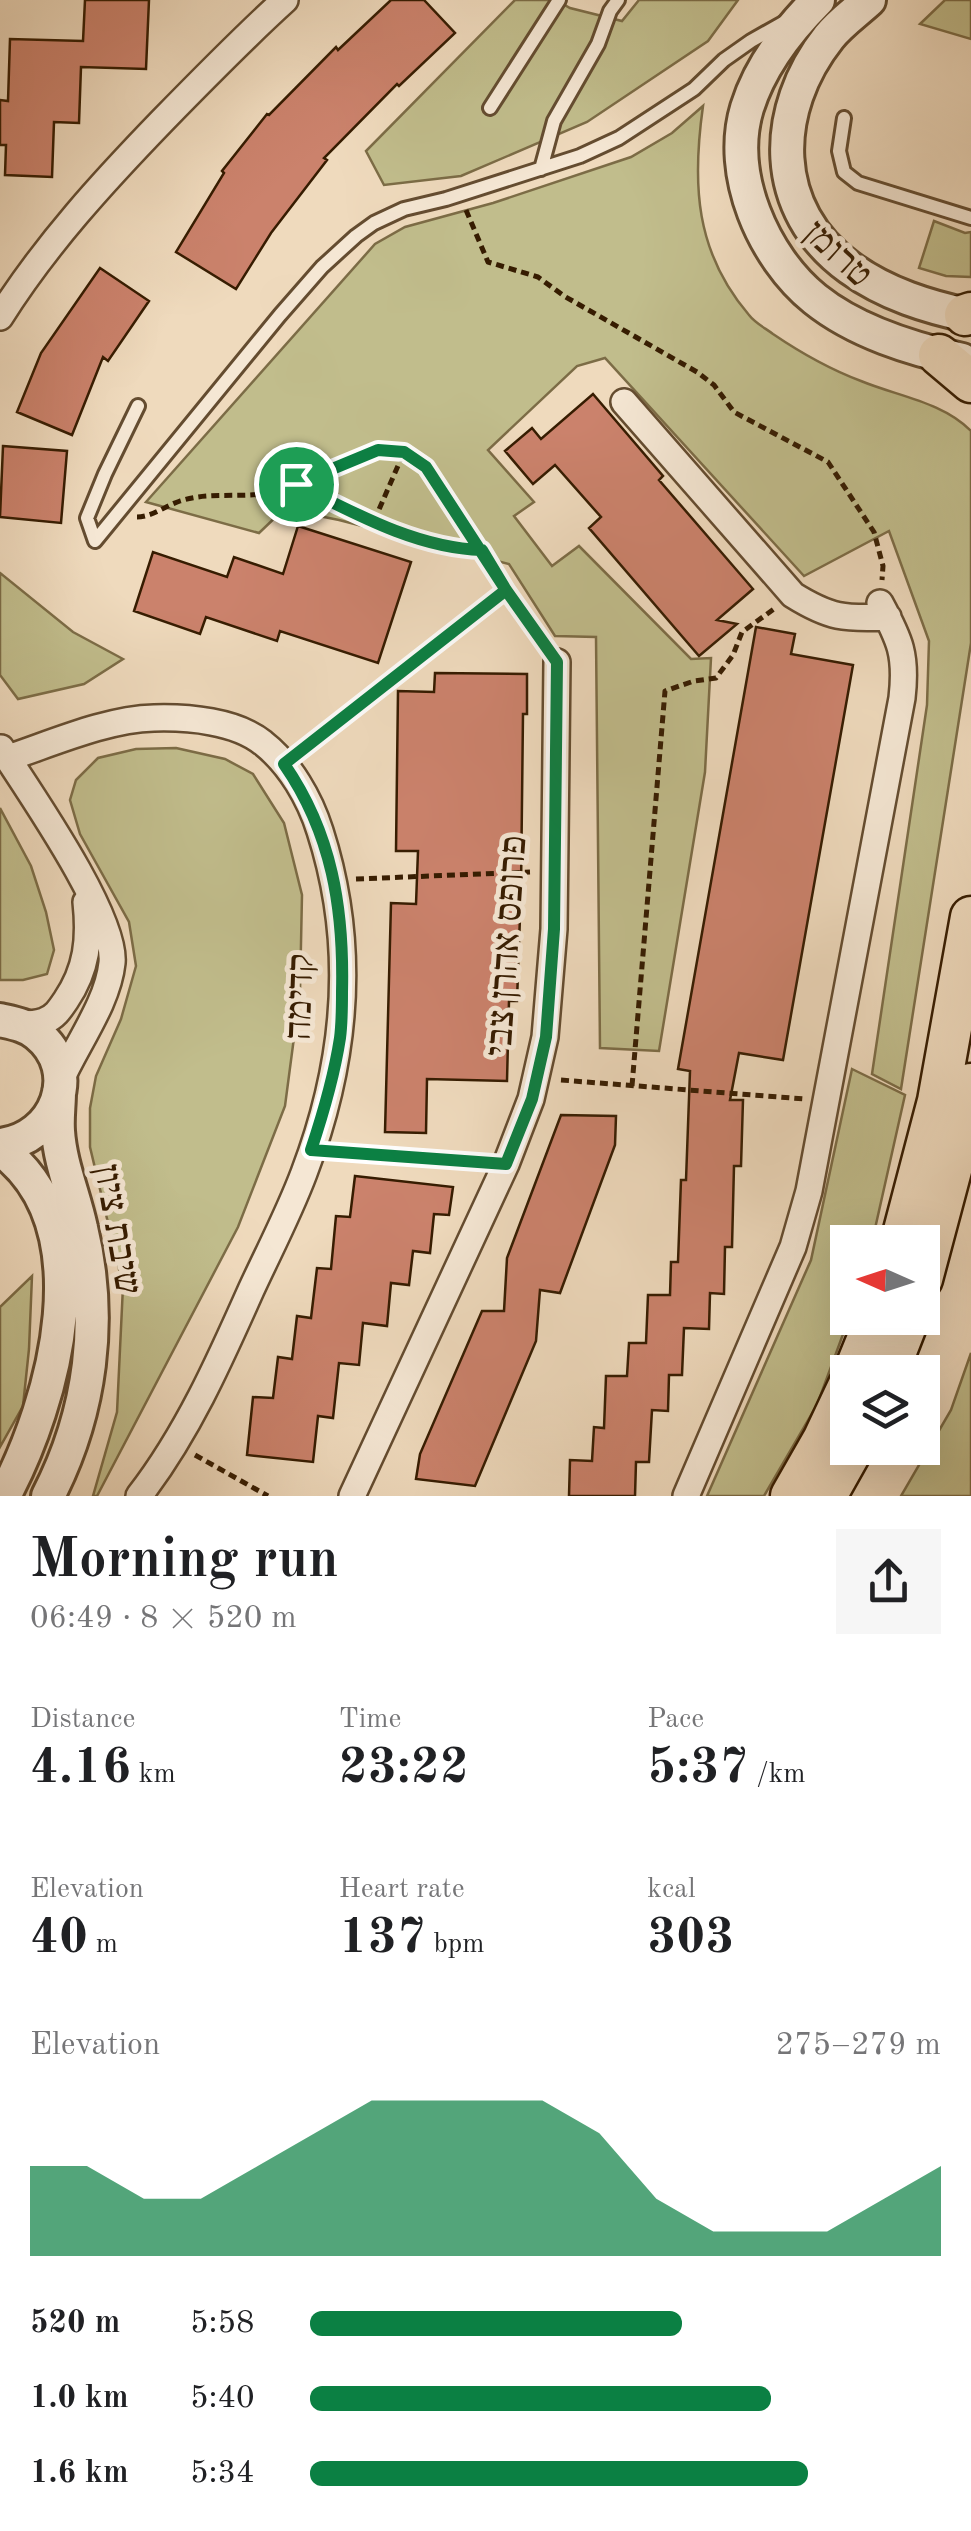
<!DOCTYPE html>
<html lang="en">
<head>
<meta charset="utf-8">
<style>
	:root { --surface:#fff; --page:#f6f6f6; --text:#202124; --muted:#757577; --accent:#0b8043 }
	body { margin:0; font-family:"Old Standard TT","Frank Ruhl Libre",serif; background:var(--page); color:var(--text); height:100vh; display:flex; flex-direction:column; font-size:38px; white-space:nowrap }
	* { box-sizing:border-box; margin:0 }
	p { font-size:32px; color:var(--muted) }
	.icon { flex:none; width:55px; height:55px; fill:none; stroke:currentColor; stroke-width:2; stroke-linecap:round; stroke-linejoin:round }
	.map { position:relative; height:1496px; overflow:hidden }
	.side { display:flex; flex-direction:column; background:var(--surface); flex:1 }
	.side>* { flex:none }
	.needle { width:65px; rotate:273deg }
	.fabs { position:absolute; left:830px; top:1225px; display:grid; gap:20px }
	.fabs a { display:grid; place-items:center; width:110px; height:110px; border-radius:0px; background:var(--surface); box-shadow:0 10px 40px #0002; font-size:50px }
	.pin { position:absolute; display:grid; place-items:center; width:85px; height:85px; color:#fff; margin:-42px; border:5px solid #fff; border-radius:50%; box-shadow:0 2px 10px #0007 }
	.round { display:grid; place-items:center; flex:none; width:105px; height:105px; border-radius:0px; background:var(--page) }
	.overview { display:flex; align-items:center; justify-content:space-between; height:170px; padding:0 30px }
	h1 { font-size:55px; font-weight:800; line-height:75px }
	.metrics { display:grid; grid-template-columns:repeat(3,1fr); gap:15px; height:170px; padding:10px 30px }
	.metrics div { display:grid; align-content:center }
	.metrics b { font-size:50px; font-weight:800 }
	.metrics small { font-size:28px; font-weight:400 }
	.metrics p { font-size:28px }
	.chart { height:280px; padding:20px 30px }
	.chart p { display:flex; justify-content:space-between }
	.chart svg { width:100%; height:180px; margin-top:10px; fill:var(--accent); opacity:.7 }
	ul { padding:0 30px; list-style:none; font-size:32px }
	li { display:grid; grid-template-columns:160px 120px 1fr; align-items:center; height:75px }
	li i { height:25px; border-radius:12px; background:var(--accent) }
	.map>svg:first-child { display:block }
	.green { fill:#c1bd8c; stroke:#7c6c46; stroke-width:2.5 }
	.building { fill:#cb826c; stroke:#361c01; stroke-width:2.5 }
	.lines { fill:none; stroke-linecap:round; stroke-linejoin:round }
	.service-casing { stroke:#644c30; stroke-width:18 }
	.minor-casing { stroke:#644c30; stroke-width:30 }
	.tertiary-casing { stroke:#644c30; stroke-width:38 }
	.primary-casing { stroke:#361c01; stroke-width:45 }
	.path { stroke:#361c01; stroke-width:5; stroke-dasharray:8 5; stroke-linecap:butt }
	.service { stroke:#f5e7d4; stroke-width:12 }
	.minor { stroke:#f5e7d4; stroke-width:25 }
	.tertiary { stroke:#f5e7d4; stroke-width:32 }
	.primary { stroke:#efdabd; stroke-width:40 }
	.route-casing { stroke:#fff; stroke-width:20 }
	.route { stroke:#0b8043; stroke-width:12 }
	.labels { text-anchor:middle; dominant-baseline:central; stroke-width:10; stroke-linejoin:round; paint-order:stroke }
	.street-label { font-size:38px; fill:#361c01; stroke:#f5e7d4 }
</style>
</head>
<body>
<div class="map">
<svg width="971" height="1496" viewBox="0 0 971 1496">
	<rect width="100%" height="100%" fill="#efdabd"/>
	<filter id="stains"><feTurbulence type="fractalNoise" baseFrequency=".002" numOctaves="4"/><feColorMatrix values="0 0 0 0 .2 0 0 0 0 .09 0 0 0 0 .02 0 0 0 .5 -.17"/></filter>
	<radialGradient id="worn" r=".72"><stop offset=".6" stop-color="#630" stop-opacity="0"/><stop offset="1" stop-color="#630" stop-opacity=".3"/></radialGradient>
	<!-- green -->
	<path class="green" d="M515 0H556L570 8 622 21 639 0H738L708 41 587 122 461 176 384 185 366 151Z
		M945 0H971V39L920 24Z
		M703 106C692 184 695 252 749 315 755 323 765 328 773 334 801 353 829 369 861 381 897 396 943 402 971 431V643L901 1089 872 1074 927 705 929 641 889 531 804 576 605 358 577 366 488 450 534 502 514 516 552 566 579 546 691 659 711 658 705 772 659 1051 600 1048 596 637 555 636 509 564 339 520 284 509 259 533 146 502 375 244 405 227 493 203 631 157 672 133Z
		M934 221 965 233 971 232V277L946 276 919 268Z
		M0 573 73 632 123 659 84 684 18 699 0 675Z
		M176 748 225 759 253 774 284 823 302 895 300 992 285 1106 238 1227 97 1496H93L117 1412 123 1286 90 1147V1108L96 1076 121 1019 136 966 129 922 80 834 70 800 76 780 98 758 136 749Z
		M0 808 31 866 46 912 54 950 47 974 23 980H0Z
		M852 1069 905 1095 872 1242H848L849 1318 817 1405 764 1496H707L811 1260Z
		M32 1276 29 1349 23 1406 0 1447V1307Z
		M971 1353V1496H901L951 1410Z"/>
	<!-- building -->
	<path class="building" d="M85 0H149L146 69 81 67 79 123 54 122 52 177 5 175 6 145H0V100L8 101 10 39 83 41Z
		M391 0H424L455 33 399 86 397 84 324 158 327 160 271 233 236 289 176 252 224 173 222 171 267 114 269 115 336 47 338 50Z
		M100 268 149 301 108 361 103 357 72 435 17 412 41 353Z
		M593 394 663 476 659 480 753 589 717 620 737 624 699 656 589 528 601 517 555 465 533 484 505 451 532 428 541 439Z
		M3 446 67 451 61 523 0 517Z
		M298 526 411 562 378 663 280 631 277 641 206 617 200 634 134 611 153 552 227 577 234 557 283 574Z
		M756 627 795 634 791 654 853 665 783 1060 739 1053 730 1100H743L741 1166H734L732 1247H725L724 1294 710 1293 709 1329 684 1328 682 1375H669L668 1411 652 1410 649 1462H636L635 1496H569L570 1460 592 1461 594 1427 604 1428 606 1376H627L629 1343H646L648 1295H670L671 1262H678L681 1180H686L690 1071 678 1069Z
		M435 673 527 674V714H523L521 888 517 1001H509L507 1081 427 1079 426 1133 385 1132 391 903 416 904 418 851H396L398 691 434 692Z
		M561 1115 616 1116 615 1145 560 1293 540 1290 536 1341 475 1486 416 1479 420 1454 482 1311H504L507 1258Z
		M355 1176 453 1187 449 1215 434 1214 430 1253 413 1251 409 1285 391 1283 387 1326 363 1323 359 1365 339 1363 333 1418 318 1416 313 1462 247 1455 253 1397 273 1398 278 1357 292 1359 297 1316 311 1318 317 1268 331 1269 336 1216 350 1217Z"/>
	<g class="lines">
		<defs>
			<path id="service" d="M490 108 559 0
				M844 118 839 151 844 172 858 183 971 218
				M541 169 554 121 598 44 610 11 618 0
				M138 406 105 474 87 518 95 541 280 315 322 267 356 236 374 223 404 209 446 199 580 156 619 138 694 89 724 60 751 41 783 23"/>
			<path id="minor" d="M0 317C46 244 104 181 163 120 203 79 243 38 285 0
				M624 402 793 595C830 618 844 619 888 617
				M1 748C28 790 117 917 112 963 108 1003 76 1045 60 1082
				M8 758C53 743 107 719 154 718 188 717 236 721 263 743 290 764 310 799 320 831 357 946 347 1060 304 1173 289 1213 269 1251 251 1290 219 1362 187 1434 139 1496
				M21 1024C28 1024 37 1024 44 1021 55 1017 60 1009 66 1000 87 969 90 939 86 902
				M352 1496 506 1164 531 1099 545 1037 554 929 557 662
				M686 1496 793 1247 809 1191 902 698C907 655 900 640 880 603"/>
			<path id="tertiary" d="M818 0C788 30 760 66 747 108 727 174 763 257 815 299 856 332 912 349 962 360
				M869 0C856 12 840 23 829 37 771 110 769 210 850 268 886 294 928 307 971 316
				M0 1020C13 1023 26 1025 37 1034 83 1071 56 1139 0 1145
				M0 1149C104 1225 54 1402 4 1496
				M48 1496C91 1413 103 1319 81 1228 74 1195 60 1164 58 1131 57 1118 59 1105 59 1092"/>
			<path id="primary" d="M965 315 971 313
				M939 355 971 382
				M901 1242 938 1101 971 917
				M922 1279 959 1140 971 1084
				M854 1372 876 1318
				M888 1372 909 1318
				M791 1496 823 1440 848 1387
				M826 1496 853 1448"/>
		</defs>
		<!-- service casing -->
		<use href="#service" class="service-casing"/>
		<!-- minor casing -->
		<use href="#minor" class="minor-casing"/>
		<!-- tertiary casing -->
		<use href="#tertiary" class="tertiary-casing"/>
		<!-- primary casing -->
		<use href="#primary" class="primary-casing"/>
		<!-- path -->
		<path class="path" d="M466 210 488 262 538 277 564 296 697 372 714 385 734 412 828 462 874 532 883 566 882 580
			M296 484C354 513 416 548 482 550
			M137 517C152 517 165 506 180 501 211 491 242 499 274 492 308 485 372 437 406 453 413 457 420 463 426 467L544 643
			M374 521 404 452
			M302 750 506 590
			M356 879 530 872
			M561 1080 804 1099
			M632 1086 665 691 694 681 716 678 733 655 742 632 774 609
			M334 1152 483 1162
			M195 1455 268 1496"/>
		<!-- service -->
		<use href="#service" class="service"/>
		<!-- minor -->
		<use href="#minor" class="minor"/>
		<!-- tertiary -->
		<use href="#tertiary" class="tertiary"/>
		<!-- primary -->
		<use href="#primary" class="primary"/>
	</g>
	<g class="lines">
		<defs>
			<path id="route" d="M296 484C354 513 416 548 482 550L506 590 284 764C332 833 344 909 342 992 342 1007 342 1023 340 1038 334 1077 323 1114 311 1150L506 1164 532 1099 546 1037 554 929 557 662 506 590 426 467 404 452 378 450 296 484"/>
		</defs>
		<!-- route casing -->
		<use href="#route" class="route-casing"/>
		<!-- route -->
		<use href="#route" class="route"/>
	</g>
	<g class="labels">
		<!-- street labels -->
		<g class="street-label">
			<text transform="translate(837 255) rotate(43)">טרומן</text>
			<text transform="translate(508 946) rotate(-86)">פרופס אהרן צבי</text>
			<text transform="translate(301 997) rotate(-88)">קדימה</text>
			<text transform="translate(116 1230) rotate(80)">שיבת ציון</text>
		</g>
	</g>
	<rect width="100%" height="100%" filter="url(#stains)"/>
	<rect width="100%" height="100%" fill="url(#worn)"/>
</svg>
<div class="fabs">
<a><svg class="needle" viewBox="-14 -14 28 28"><path d="M0-13l5 13h-10z" fill="#e53935"/><path d="M0 13l5-13h-10z" fill="#757577"/></svg></a>
<a><svg class="icon" aria-label="layers" viewBox="0 0 24 24"><path d="M12 4l9 5-9 5-9-5zM3 14l9 5 9-5"/></svg></a>
</div>
<div class="pin" style="left:296px;top:484px;background:#1e9e55"><svg class="icon" aria-label="arrive" viewBox="0 0 24 24"><path d="M6 21V4h12l-3 4 3 4H6"/></svg></div>
</div>
<section class="side">
<div class="overview"><div><h1>Morning run</h1><p>06:49 · 8 × 520 m</p></div><a class="round"><svg class="icon" aria-label="share" viewBox="0 0 24 24"><path d="M12 15V3M7 8l5-5 5 5M5 13v7h14v-7"/></svg></a></div>
<div class="metrics">
<div><p>Distance</p><b>4.16<small> km</small></b></div>
<div><p>Time</p><b>23:22</b></div>
<div><p>Pace</p><b>5:37<small> /km</small></b></div>
</div>
<div class="metrics">
<div><p>Elevation</p><b>40<small> m</small></b></div>
<div><p>Heart rate</p><b>137<small> bpm</small></b></div>
<div><p>kcal</p><b>303</b></div>
</div>
<div class="chart"><p><span>Elevation</span>275–279 m</p>
<svg viewBox="0 0 160 44" preserveAspectRatio="none"><path d="M0 44V22L10 22L20 30L30 30L40 22L50 14L60 6L70 6L80 6L90 6L100 14L110 30L120 38L130 38L140 38L150 30L160 22V44z"/></svg>
</div>
<ul>
<li><b>520 m</b>5:58<i style="width:59%"></i></li>
<li><b>1.0 km</b>5:40<i style="width:73%"></i></li>
<li><b>1.6 km</b>5:34<i style="width:79%"></i></li>
</ul>
</section>
</body>
</html>
